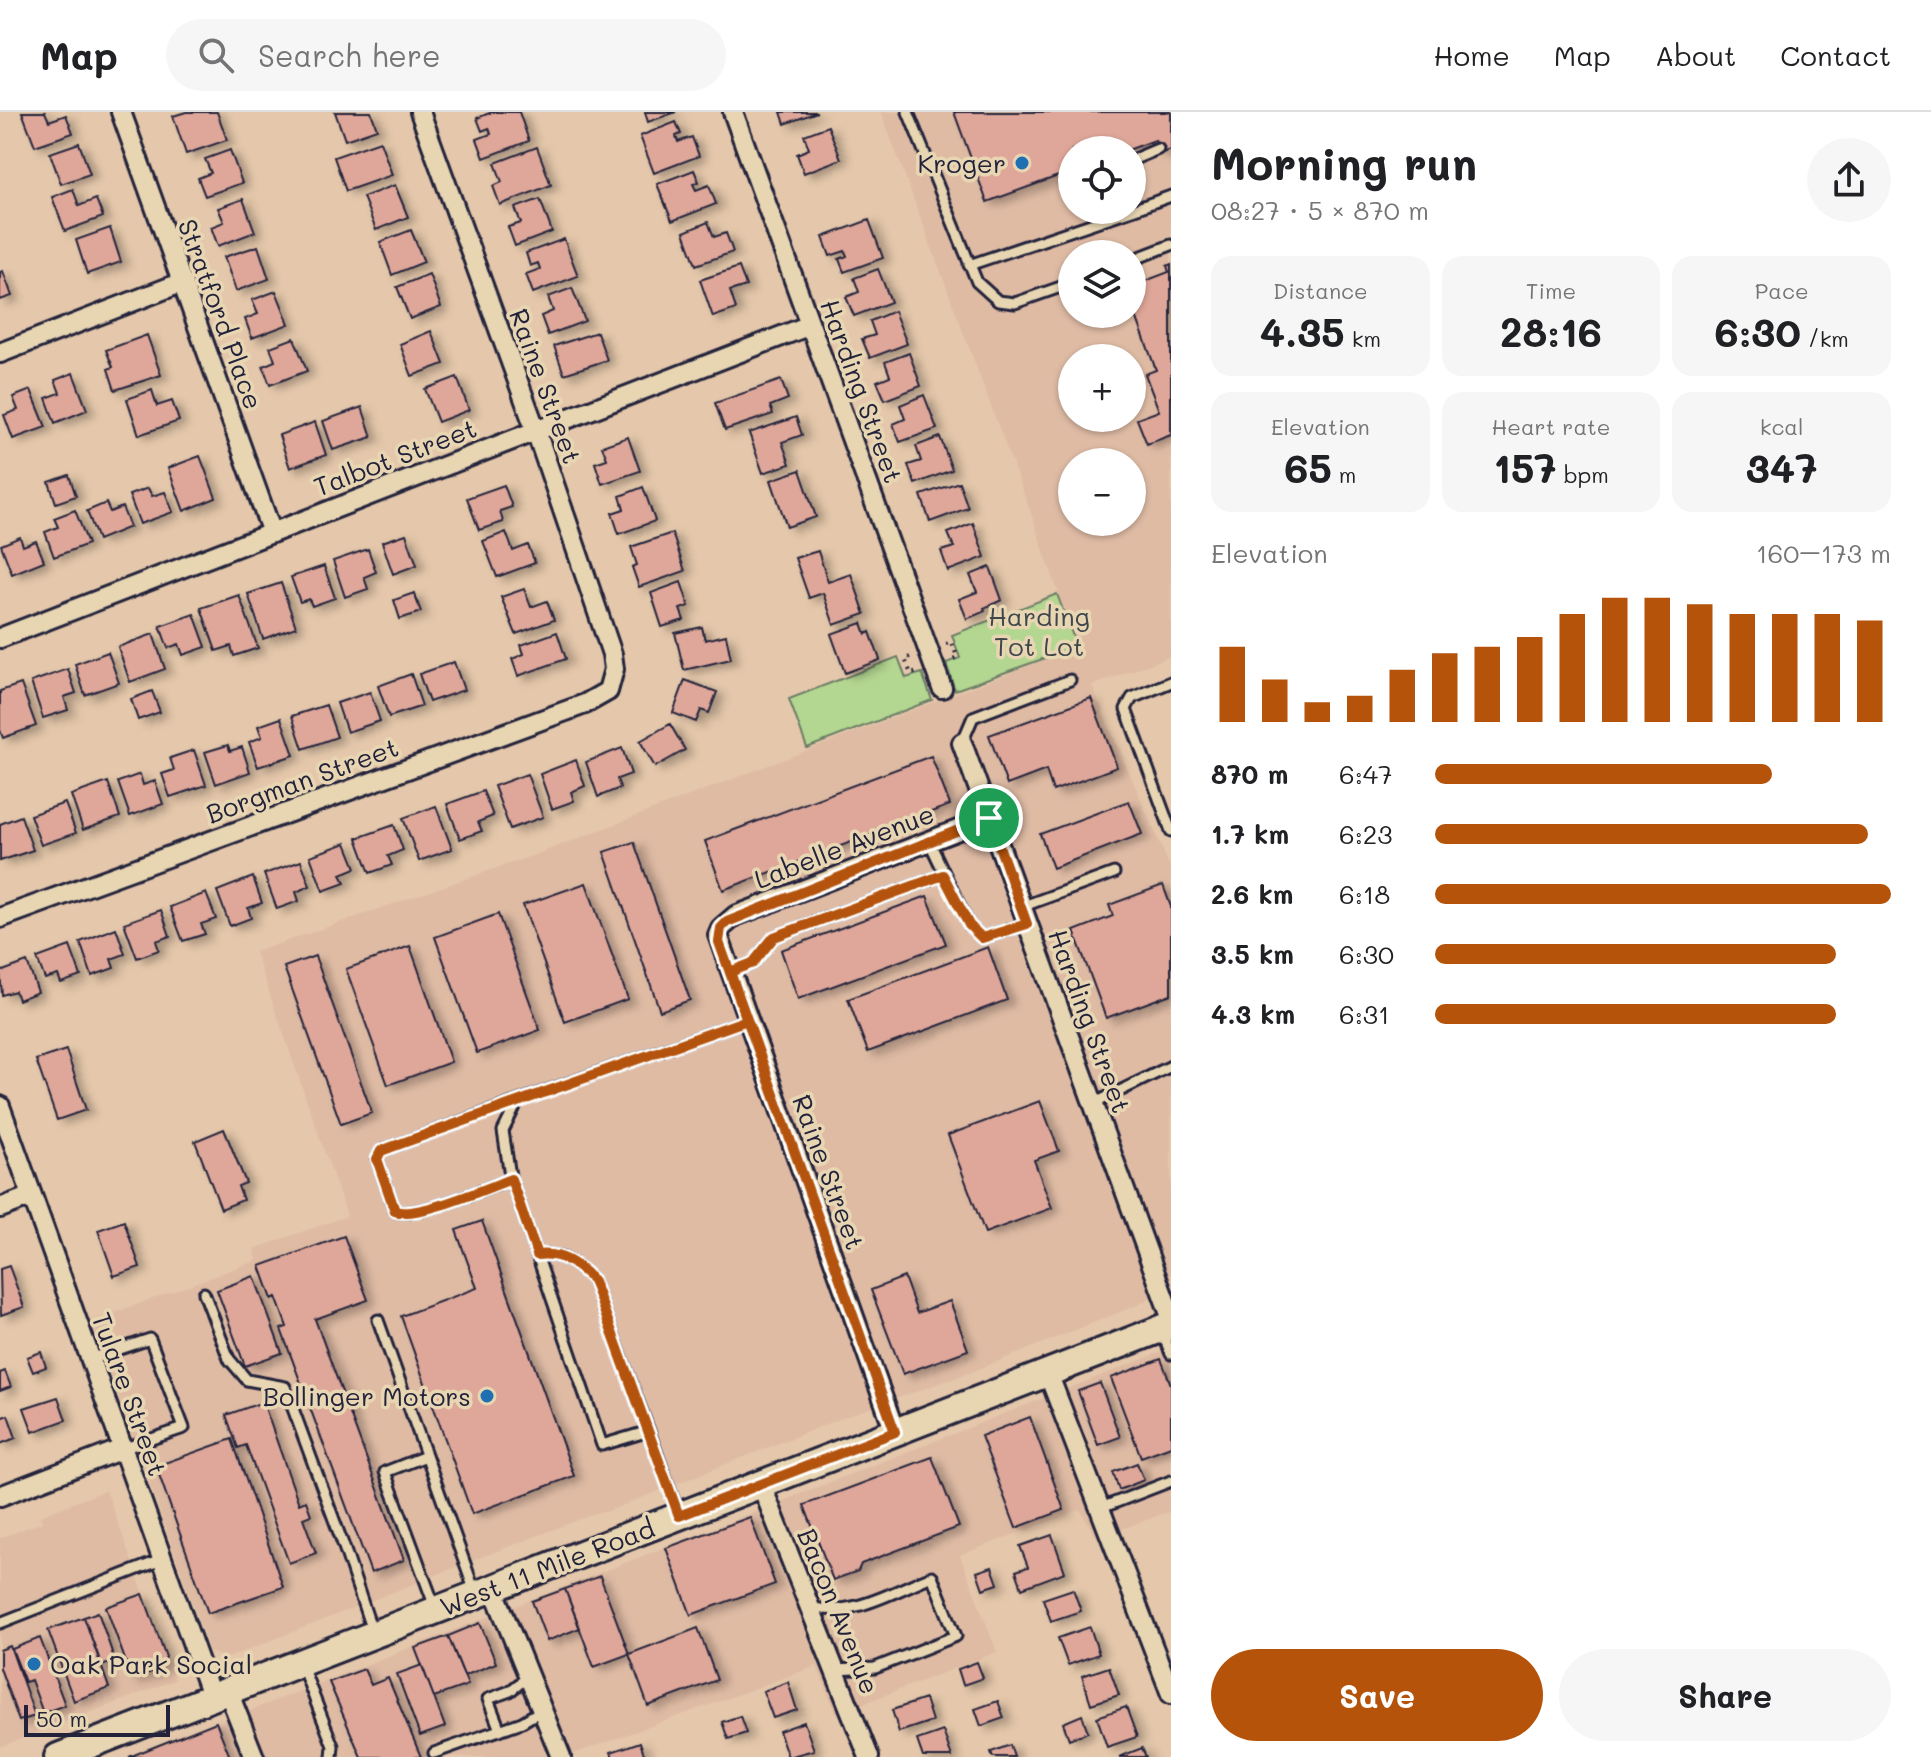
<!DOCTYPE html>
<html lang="en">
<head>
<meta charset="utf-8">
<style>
	:root { --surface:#fff; --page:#f6f6f6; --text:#202124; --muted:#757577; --line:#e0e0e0; --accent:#b45309 }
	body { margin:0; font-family:Mali,sans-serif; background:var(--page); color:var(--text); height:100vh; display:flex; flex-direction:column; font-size:30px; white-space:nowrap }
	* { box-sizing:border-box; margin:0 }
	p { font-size:26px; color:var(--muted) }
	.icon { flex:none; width:44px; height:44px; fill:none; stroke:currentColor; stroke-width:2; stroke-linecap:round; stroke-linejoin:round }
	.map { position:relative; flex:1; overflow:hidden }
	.side { display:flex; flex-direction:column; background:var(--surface); width:760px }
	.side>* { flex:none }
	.controls { position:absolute; left:1058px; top:24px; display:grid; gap:16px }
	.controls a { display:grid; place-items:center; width:88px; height:88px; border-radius:50%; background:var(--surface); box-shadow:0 2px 6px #0004; font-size:40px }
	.scale { position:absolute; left:24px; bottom:20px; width:146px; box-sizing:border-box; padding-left:8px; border:4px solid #22223b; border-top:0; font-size:22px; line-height:28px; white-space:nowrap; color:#22223b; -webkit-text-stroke:6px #e8d6b3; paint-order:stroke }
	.pin { position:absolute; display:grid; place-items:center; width:68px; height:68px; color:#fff; margin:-34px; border:4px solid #fff; border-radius:50%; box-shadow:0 2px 8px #0007 }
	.round { display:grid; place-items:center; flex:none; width:84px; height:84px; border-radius:42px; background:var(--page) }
	.headline { display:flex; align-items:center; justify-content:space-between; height:136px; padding:0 40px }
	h1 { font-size:44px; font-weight:700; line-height:60px }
	.stats { display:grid; grid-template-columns:repeat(3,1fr); gap:12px; height:136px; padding:8px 40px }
	.stats div { display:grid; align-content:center; border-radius:20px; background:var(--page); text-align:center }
	.stats b { font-size:40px; font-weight:700 }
	.stats small { font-size:22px; font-weight:400 }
	.stats p { font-size:22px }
	.chart { height:224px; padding:16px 40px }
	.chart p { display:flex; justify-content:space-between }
	.chart svg { width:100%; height:144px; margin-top:8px; stroke:var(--accent); stroke-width:6 }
	.primary-button { display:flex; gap:16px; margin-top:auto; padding:16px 40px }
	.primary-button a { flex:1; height:92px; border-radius:48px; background:var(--accent); color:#fff; font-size:32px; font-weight:700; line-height:92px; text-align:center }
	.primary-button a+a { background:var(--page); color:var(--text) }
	ul { padding:0 40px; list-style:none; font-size:26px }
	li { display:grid; grid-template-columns:128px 96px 1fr; align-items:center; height:60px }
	li i { height:20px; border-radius:10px; background:var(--accent) }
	header { display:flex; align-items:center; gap:48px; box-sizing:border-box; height:112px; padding:0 40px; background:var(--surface); border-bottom:2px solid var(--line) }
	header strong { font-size:38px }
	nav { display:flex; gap:44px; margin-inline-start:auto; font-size:28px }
	.search { width:560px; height:72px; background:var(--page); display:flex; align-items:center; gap:20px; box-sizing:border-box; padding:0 28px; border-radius:44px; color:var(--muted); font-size:30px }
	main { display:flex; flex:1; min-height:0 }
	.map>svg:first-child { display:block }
	.built { fill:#dfbba4; fill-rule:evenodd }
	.green { fill:#b3d690; stroke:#6a7c66; stroke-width:2 }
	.building { fill:#dfa799; stroke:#22223b; stroke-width:2; filter:url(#shadow) }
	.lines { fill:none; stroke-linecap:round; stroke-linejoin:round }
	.service-casing { stroke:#22223b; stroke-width:15 }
	.minor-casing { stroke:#22223b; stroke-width:24 }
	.secondary-casing { stroke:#22223b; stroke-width:32 }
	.path { stroke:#22223b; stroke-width:4; stroke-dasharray:2 6; stroke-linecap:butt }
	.service { stroke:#e8d6b3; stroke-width:9 }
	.minor { stroke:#e8d6b3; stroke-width:18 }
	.secondary { stroke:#e8d6b3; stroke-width:26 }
	.route-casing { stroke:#fff; stroke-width:16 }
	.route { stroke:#b45309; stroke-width:10 }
	.poi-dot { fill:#1f6fb2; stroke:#e8d6b3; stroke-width:3 }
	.labels { text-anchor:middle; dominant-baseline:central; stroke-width:7; stroke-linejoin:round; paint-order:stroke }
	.poi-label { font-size:26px; fill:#22223b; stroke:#e8d6b3; text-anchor:end }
	.street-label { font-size:26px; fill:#22223b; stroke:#e8d6b3 }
	.park-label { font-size:26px; fill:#3f464c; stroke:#e8d6b3 }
</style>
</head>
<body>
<header>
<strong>Map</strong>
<div class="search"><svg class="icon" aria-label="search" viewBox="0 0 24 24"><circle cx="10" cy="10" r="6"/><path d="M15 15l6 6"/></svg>Search here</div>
<nav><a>Home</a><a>Map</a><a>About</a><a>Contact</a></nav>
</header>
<main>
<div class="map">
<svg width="1171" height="1645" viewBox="0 0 1171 1645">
	<defs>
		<filter id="shadow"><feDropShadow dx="7" dy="4" stdDeviation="4" flood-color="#0004"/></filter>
	</defs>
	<rect width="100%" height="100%" fill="#e5c8ab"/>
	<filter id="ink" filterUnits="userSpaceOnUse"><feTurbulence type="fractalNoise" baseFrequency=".0125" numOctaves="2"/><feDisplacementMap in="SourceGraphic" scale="16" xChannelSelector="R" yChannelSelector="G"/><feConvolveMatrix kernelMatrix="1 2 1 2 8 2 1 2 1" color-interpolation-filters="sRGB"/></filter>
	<g filter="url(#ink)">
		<!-- built -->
		<path class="built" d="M881 0H1171V544L1092 574 1171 757V1174L1140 1192 969 1261 850 1303 606 1400H599L474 1448 225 1547 209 1539 92 1209 257 1148 254 1137 347 1104 255 840 540 741 1077 535 1029 396ZM1072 38H1132V98H1072ZM1072 142H1132V202H1072ZM1072 246H1132V306H1072ZM1072 350H1132V410H1072Z
			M1171 1236V1399L1097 1426 1080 1398 960 1443 997 1540 836 1602 817 1554 565 1645H132Z
			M106 1378 175 1568 0 1635V1426L42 1410 40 1404Z"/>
		<!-- green -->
		<path class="green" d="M1057 482 1077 535 955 578 946 551 960 546 952 523Z
			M898 545 906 566 922 561 932 588 807 636 789 587Z"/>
		<!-- building -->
		<path class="building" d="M22 0H45L49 9 66 3 73 21 35 34Z
			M186 0H217L227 28 186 42 173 4Z
			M335 0H371L377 17 345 28Z
			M492 0H519L529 29 484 46 477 27 491 22 489 16 482 19 477 6Z
			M645 0H676L648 10Z
			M781 0H817L785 12Z
			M954 0H1171V38L1160 42 1155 28 1128 38H1072V59L987 90Z
			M676 10 681 22 676 24 678 30 692 25 699 44 654 61 640 24Z
			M828 14 841 47 804 61 797 42 809 37 804 23Z
			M380 29 392 63 346 79 334 45Z
			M79 31 90 62 61 72 50 41Z
			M537 35 551 73 500 93 493 74 502 70 495 51Z
			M230 38 242 71 205 84 198 66 211 61 205 47Z
			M694 58 699 70 693 72 696 78 709 73 716 92 672 109 657 72Z
			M395 73 408 105 376 118 363 85Z
			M73 77 79 94 96 87 103 105 65 119 52 85Z
			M243 87 255 120 218 134 211 115 224 110 218 96Z
			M540 87 552 120 515 134 508 115 521 111 515 96Z
			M869 108 883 146 844 160 839 147 847 144 845 139 830 144 823 125Z
			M708 110 714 125 726 121 733 140 696 153 684 120Z
			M110 116 121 150 87 162 76 128Z
			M411 118 424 150 392 163 380 130Z
			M564 127 578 164 533 181 526 162 540 157 538 151 530 154 526 141Z
			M258 134 269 167 236 179 224 145Z
			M1171 152V323L1147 332 1137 307 1159 299 1145 262 1156 258 1132 193V174L1169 160 1167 154Z
			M739 155 746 174 730 179 736 197 713 205 700 168Z
			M878 157 891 190 854 204 846 185 859 180 854 166Z
			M3 159 12 184 0 188V160Z
			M429 162 441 195 410 207 397 175Z
			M572 176 585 209 548 223 541 204 553 199 548 185Z
			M276 179 289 212 252 226 245 207 258 202 252 188Z
			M894 199 907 232 870 246 862 227 875 223 870 209Z
			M431 219 444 252 412 264 400 232Z
			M597 220 607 248 564 262 554 234Z
			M147 223 161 263 115 278 108 257 113 255 106 238Z
			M294 226 307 259 270 273 263 254 275 249 270 235Z
			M909 241 921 274 885 288 877 269 890 264 885 250Z
			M73 261 87 298 55 311 46 286 60 281 55 268Z
			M457 265 469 298 438 310 425 277Z
			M781 268 788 287 770 294 773 302 725 318 715 291Z
			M31 278 46 315 13 327 4 303 18 298 13 285Z
			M152 278 157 294 172 289 179 309 139 323 127 287Z
			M924 283 937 317 900 330 893 312 905 307 900 293Z
			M362 295 372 325 333 338 323 309Z
			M796 305 802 323 782 330 790 352 763 361 749 321Z
			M315 310 326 343 290 356 279 323Z
			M628 325 640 359 602 372 595 351 607 347 602 334Z
			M940 325 952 358 915 372 908 353 921 349 916 334Z
			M200 344 216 386 184 399 168 356Z
			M800 358 816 405 787 415 771 368Z
			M69 363 76 384 56 391 49 370Z
			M959 370 968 396 930 410 921 383Z
			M504 373 512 395 500 399 503 410 479 418 467 386Z
			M643 375 655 409 619 422 612 401 624 397 620 384Z
			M148 376 152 384 165 380 173 400 140 412 129 383Z
			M106 391 110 400 122 395 130 415 98 428 87 399Z
			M75 398 88 432 54 445 45 420 58 415 54 406Z
			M973 411 985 445 948 459 941 439 954 435 948 421Z
			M506 420 513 439 528 433 535 451 497 465 483 429Z
			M672 421 685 459 639 475 632 455 637 453 631 435Z
			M406 422 417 453 393 462 382 430Z
			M20 425 23 434 36 429 44 449 12 462 1 433Z
			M368 437 376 460 364 465 368 477 345 485 333 449Z
			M818 439 828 470 851 462 865 502 834 513 823 481 809 486 795 446Z
			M324 454 335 486 312 494 309 487 300 490 291 465Z
			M990 455 1002 488 984 496 985 499 967 507 959 487 977 480 970 463Z
			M681 470 689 494 680 497 684 508 662 515 651 481Z
			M281 471 296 515 263 527 248 482Z
			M524 477 531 495 547 489 554 508 516 522 501 485Z
			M414 481 421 500 400 507 394 488Z
			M239 483 258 536 234 544 231 534 216 539 201 496Z
			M194 502 206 535 183 543 179 532 168 536 160 514Z
			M862 511 866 522 870 520 880 548 845 561 831 522Z
			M702 515 705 528 726 523 731 547 684 558 675 521Z
			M557 520 566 547 518 564 512 547 524 542 521 533Z
			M153 522 165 557 130 570 118 535Z
			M108 540 119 571 85 583 75 552Z
			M454 550 464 578 429 590 419 562Z
			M68 557 76 581 64 585 68 598 43 606 31 570Z
			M411 562 422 594 389 605 378 574Z
			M685 568 717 580 709 601 701 598 696 610 673 601Z
			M21 572 36 614 3 626 0 618V579Z
			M152 579 160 600 138 608 131 587Z
			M370 580 380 609 347 620 337 591Z
			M1091 586 1117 655 1053 679 1046 658 1007 673 989 623Z
			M326 593 337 625 303 637 292 604Z
			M281 606 294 643 258 655 249 630 262 625 258 614Z
			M670 612 685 638 655 655 640 629Z
			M228 633 230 639 242 635 250 660 216 672 205 640Z
			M622 636 631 662 617 667 620 676 598 685 586 650Z
			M194 638 206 673 170 685 162 662 174 658 170 646Z
			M931 644 950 693 723 778 705 729Z
			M576 648 585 674 571 680 574 689 552 697 540 662Z
			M140 662 143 673 155 669 163 692 130 704 118 670Z
			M527 662 543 705 510 717 494 674Z
			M108 670 120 705 83 718 71 683Z
			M483 679 493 704 478 710 482 719 460 727 447 692Z
			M1129 689 1142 722 1053 756 1040 722Z
			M65 691 76 721 41 733 30 703Z
			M436 694 452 737 419 749 403 706Z
			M21 704 33 738 0 749V712Z
			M394 713 403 738 388 744 392 753 370 761 357 726Z
			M634 730 690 888 660 899 604 740Z
			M346 731 356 756 341 762 345 771 323 779 310 744Z
			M301 749 310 774 296 780 299 789 277 797 264 762Z
			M253 765 262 791 248 796 251 806 230 814 217 779Z
			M586 771 628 887 565 910 523 793Z
			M1163 773 1171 795V882L1106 906 1074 819 1113 804 1109 793Z
			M206 781 216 807 201 812 205 822 183 829 170 795Z
			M927 784 946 832 798 887 781 838Z
			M161 798 170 824 156 829 159 838 137 846 124 811Z
			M498 802 540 918 477 941 435 825Z
			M116 816 125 842 111 847 114 856 92 864 80 830Z
			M70 834 81 864 61 871 58 863 45 867 37 846Z
			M410 834 451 950 388 973 346 857Z
			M988 835 1007 888 868 940 848 887Z
			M315 844 372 1001 341 1012 284 855Z
			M27 850 38 880 18 888 15 879 2 883 0 860Z
			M66 938 86 998 57 1008 36 948Z
			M1040 989 1059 1039 1034 1048 1052 1096 985 1121 948 1023Z
			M224 1017 246 1071 238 1074 243 1088 221 1097 195 1029Z
			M124 1109 140 1155 114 1164 98 1118Z
			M482 1109 574 1364 472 1402 401 1204 477 1176 456 1118Z
			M344 1124 368 1188 315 1207 404 1448 371 1461 281 1217 287 1215 276 1185 272 1187 260 1154Z
			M9 1154 24 1195 1 1203 0 1157Z
			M254 1164 282 1241 245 1254 217 1178Z
			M904 1165 917 1201 950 1189 968 1238 903 1262 871 1178Z
			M41 1240 46 1255 33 1260 27 1245Z
			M1161 1247 1171 1273V1334L1141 1345 1111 1266Z
			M5 1259 11 1275 0 1279V1261Z
			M1100 1271 1120 1325 1098 1333 1078 1279Z
			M58 1285 66 1308 33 1320 24 1296Z
			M263 1290 299 1392 306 1389 311 1403 303 1406 316 1441 289 1451 246 1333 238 1336 226 1303Z
			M8 1303 16 1326 0 1332V1306Z
			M1030 1305 1064 1398 1016 1416 981 1324Z
			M232 1327 283 1475 208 1501 156 1354Z
			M932 1345 959 1415 861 1452 858 1459 833 1468 804 1393Z
			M1137 1351 1144 1368 1119 1378 1113 1360Z
			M750 1405 775 1472 691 1503 666 1436Z
			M1052 1423 1065 1460 1022 1476 1016 1459 1028 1455 1020 1434Z
			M992 1455 998 1472 983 1477 977 1460Z
			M600 1464 629 1542 594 1555 565 1477Z
			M565 1477 580 1516 547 1529 532 1489Z
			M1073 1477 1081 1499 1051 1509 1043 1487Z
			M143 1482 166 1545 160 1557 132 1567 106 1495Z
			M98 1500 115 1549 102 1554 84 1505Z
			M84 1505 109 1576 74 1589 48 1518Z
			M480 1511 496 1551 464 1564 448 1524Z
			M1090 1515 1099 1542 1068 1553 1058 1526Z
			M698 1516 717 1568 648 1594 629 1542Z
			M448 1524 468 1573 434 1585 415 1536Z
			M40 1526 65 1593 43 1601 31 1568 25 1570 12 1537Z
			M10 1534 35 1604 19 1609 0 1556V1538Z
			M977 1550 983 1566 963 1573 958 1557Z
			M422 1553 445 1615 420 1624 397 1562Z
			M1109 1555 1119 1583 1091 1592 1082 1564Z
			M364 1557 371 1573 388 1566 421 1645H361L329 1570Z
			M788 1570 797 1598 773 1606 763 1579Z
			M925 1587 932 1609 899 1620 892 1598Z
			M998 1589 1004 1606 981 1614 975 1597Z
			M1126 1595 1137 1625 1107 1635 1097 1605Z
			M1082 1603 1088 1620 1069 1627 1063 1611Z
			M740 1604 746 1621 728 1627 722 1610Z
			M216 1610 230 1645H129Z
			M804 1610 814 1638 788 1645 779 1619Z
			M943 1619 952 1645H923L917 1628Z
			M640 1630 645 1645H613L611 1640Z
			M1010 1633 1014 1645H993L991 1640Z
			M1142 1636 1146 1645H1119Z"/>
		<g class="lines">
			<defs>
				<path id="service" d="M908 0 977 170 998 189 1015 191 1072 171
					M1132 48 1158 37
					M1132 98 1171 84
					M1132 148 1171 133
					M969 153 1132 98
					M1171 570 1132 586 1126 597 1171 719
					M962 631 973 605 1070 568
					M929 729 969 813 982 826 1027 812
					M1021 795 1114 761
					M730 860 753 851 774 825 943 763
					M1093 992 1171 954
					M511 1067C488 1076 415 1107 395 1099L377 1047 381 1039 397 1033 518 989
					M537 1143C561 1140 576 1151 593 1168L649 1319
					M204 1181 229 1247 247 1268 285 1275 343 1432 372 1519
					M378 1208 475 1480
					M1162 1220 1171 1242
					M90 1247 150 1227 184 1316 122 1337
					M426 1344 385 1360 435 1495
					M1101 1396 1171 1369
					M679 1403 649 1319 602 1333 510 1064 503 1019 518 989 747 908
					M810 1495C852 1506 894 1479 932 1464L956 1524 875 1556 835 1558
					M0 1511 161 1448
					M302 1554 333 1634 332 1645
					M500 1618 488 1587 510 1579 529 1564
					M434 1641 522 1610 542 1598"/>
				<path id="minor" d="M121 0 272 421
					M733 0 942 576
					M0 241 183 170
					M0 526 810 213
					M962 631 1171 1205
					M0 806 585 592 608 579 614 557 612 542 536 319 420 0
					M0 994 212 1586
					M0 1096 32 1084
					M1048 1261 1171 1582
					M895 1320 718 823 721 816 735 804 989 706
					M761 1372 869 1645
					M0 1384 122 1337
					M493 1476 561 1645
					M228 1579 254 1645"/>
				<path id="secondary" d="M58 1645 1171 1213"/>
			</defs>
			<!-- service casing -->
			<use href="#service" class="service-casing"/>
			<!-- minor casing -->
			<use href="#minor" class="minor-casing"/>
			<!-- secondary casing -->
			<use href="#secondary" class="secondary-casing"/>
			<!-- path -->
			<path class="path" d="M946 532 952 530 957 545 951 548
				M910 545 905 547 911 562 918 560"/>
			<!-- service -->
			<use href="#service" class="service"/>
			<!-- minor -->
			<use href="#minor" class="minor"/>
			<!-- secondary -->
			<use href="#secondary" class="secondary"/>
		</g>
	</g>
	<g class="lines" filter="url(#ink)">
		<defs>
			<path id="route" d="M989 706 727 810 721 816 719 830 747 908 397 1033 381 1039 377 1047 395 1099C416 1107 487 1076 511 1067L537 1143C561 1140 576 1151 593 1168L679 1404 895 1320 730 860 753 851 774 825 943 763 969 813 982 826 1027 812 989 706"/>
		</defs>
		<!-- route casing -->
		<use href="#route" class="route-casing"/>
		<!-- route -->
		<use href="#route" class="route"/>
	</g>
	<!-- markers -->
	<g class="poi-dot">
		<circle cx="1022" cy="51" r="8"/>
		<circle cx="487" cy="1284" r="8"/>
		<circle cx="34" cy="1552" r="8"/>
	</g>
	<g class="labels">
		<!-- poi labels -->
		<g class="poi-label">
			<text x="1006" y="51">Kroger</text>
			<text x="471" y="1284">Bollinger Motors</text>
			<text x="50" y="1552" text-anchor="start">Oak Park Social</text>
		</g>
		<!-- street labels -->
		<g class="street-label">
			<text transform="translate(221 202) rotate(70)">Stratford Place</text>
			<text transform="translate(546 274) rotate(70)">Raine Street</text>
			<text transform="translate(862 279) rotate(70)">Harding Street</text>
			<text transform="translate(395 345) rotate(-21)">Talbot Street</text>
			<text transform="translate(302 668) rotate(-20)">Borgman Street</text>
			<text transform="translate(844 734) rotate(-21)">Labelle Avenue</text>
			<text transform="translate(1090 909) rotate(70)">Harding Street</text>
			<text transform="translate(829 1060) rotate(70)">Raine Street</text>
			<text transform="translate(130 1282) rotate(70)">Tulare Street</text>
			<text transform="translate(547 1455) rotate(-21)">West 11 Mile Road</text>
			<text transform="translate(839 1499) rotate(68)">Bacon Avenue</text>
		</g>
		<!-- park labels -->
		<g class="park-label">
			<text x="1039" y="504">Harding<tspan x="1039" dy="30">Tot Lot</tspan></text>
		</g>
	</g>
</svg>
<div class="controls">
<a><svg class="icon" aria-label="locate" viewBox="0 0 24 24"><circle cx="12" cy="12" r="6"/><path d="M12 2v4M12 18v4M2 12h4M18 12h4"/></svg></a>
<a><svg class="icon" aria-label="layers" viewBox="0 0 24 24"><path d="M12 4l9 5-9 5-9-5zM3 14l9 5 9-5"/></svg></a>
<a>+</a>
<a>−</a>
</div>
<div class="scale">50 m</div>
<div class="pin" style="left:989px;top:706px;background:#1e9e55"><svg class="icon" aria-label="arrive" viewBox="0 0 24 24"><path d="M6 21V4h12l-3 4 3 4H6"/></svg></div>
</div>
<section class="side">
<div class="headline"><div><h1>Morning run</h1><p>08:27 · 5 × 870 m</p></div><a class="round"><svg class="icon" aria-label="share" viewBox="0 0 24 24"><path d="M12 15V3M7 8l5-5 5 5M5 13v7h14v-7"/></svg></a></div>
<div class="stats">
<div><p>Distance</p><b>4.35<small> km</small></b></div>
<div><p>Time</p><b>28:16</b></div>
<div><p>Pace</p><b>6:30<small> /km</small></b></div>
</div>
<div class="stats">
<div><p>Elevation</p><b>65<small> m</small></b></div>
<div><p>Heart rate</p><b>157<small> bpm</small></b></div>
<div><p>kcal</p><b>347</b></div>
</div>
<div class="chart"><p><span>Elevation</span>160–173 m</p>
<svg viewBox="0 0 160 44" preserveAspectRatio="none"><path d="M5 44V21M15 44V31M25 44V38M35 44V36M45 44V28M55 44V23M65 44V21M75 44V18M85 44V11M95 44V6M105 44V6M115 44V8M125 44V11M135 44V11M145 44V11M155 44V13"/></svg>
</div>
<ul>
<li><b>870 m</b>6:47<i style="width:74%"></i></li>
<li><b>1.7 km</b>6:23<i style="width:95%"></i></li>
<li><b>2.6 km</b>6:18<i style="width:100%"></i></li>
<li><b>3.5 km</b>6:30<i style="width:88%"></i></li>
<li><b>4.3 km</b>6:31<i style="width:88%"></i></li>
</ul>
<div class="primary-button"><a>Save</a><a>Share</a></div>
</section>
</main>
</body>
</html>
